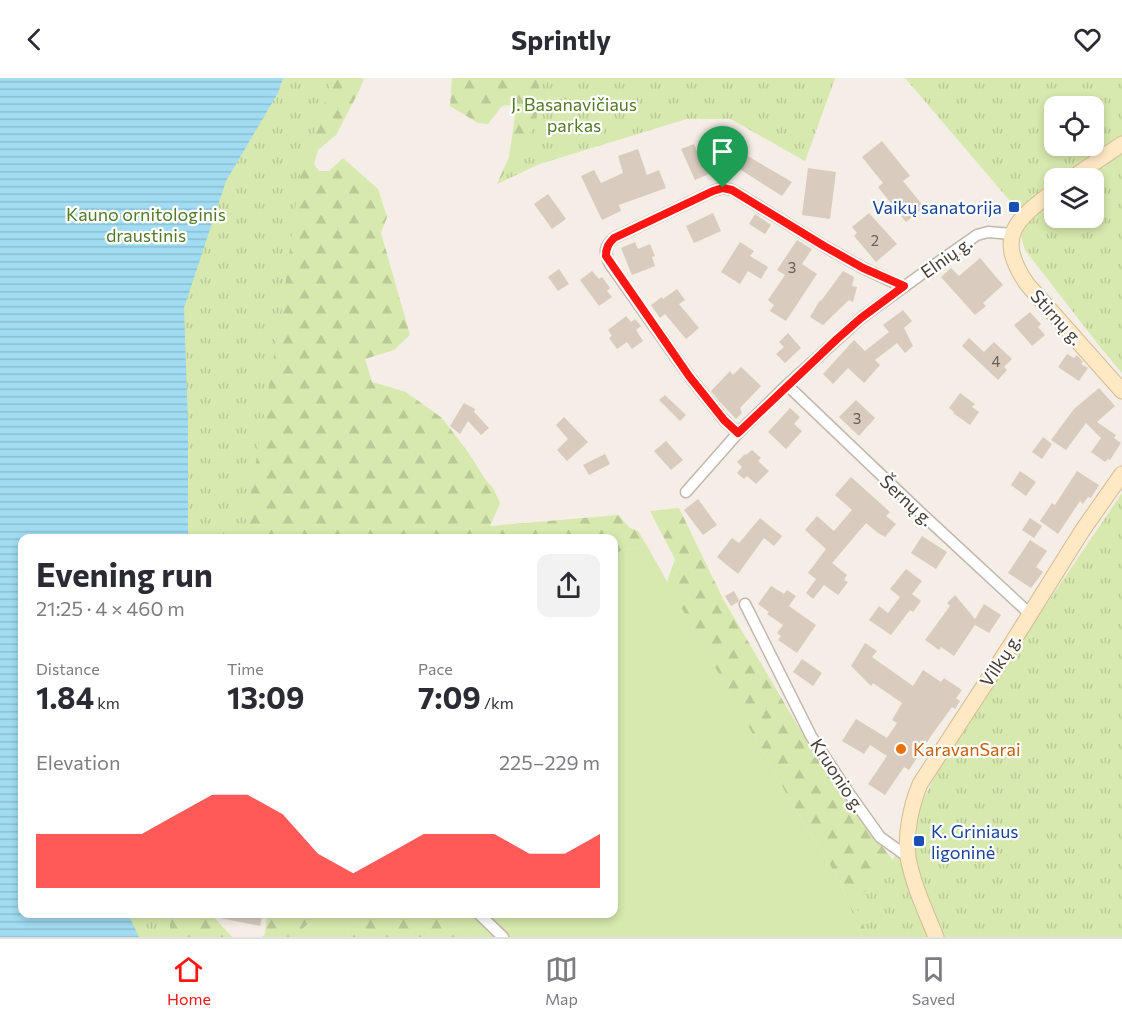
<!DOCTYPE html>
<html lang="en">
<head>
<meta charset="utf-8">
<style>
	:root { --surface:#fff; --page:#f2f2f3; --text:#2b2b33; --muted:#7c7c81; --line:#e1e1e2; --accent:#ff1512 }
	body { margin:0; font-family:Commissioner,sans-serif; background:var(--page); color:var(--text); height:100vh; display:flex; flex-direction:column; font-size:22px; white-space:nowrap }
	* { box-sizing:border-box; margin:0 }
	p { font-size:20px; color:var(--muted) }
	.icon { flex:none; width:33px; height:33px; fill:none; stroke:currentColor; stroke-width:2; stroke-linecap:round; stroke-linejoin:round }
	.map { position:relative; flex:1; overflow:hidden }
	.panel { position:absolute; left:18px; top:456px; width:600px; height:384px; display:flex; flex-direction:column; background:var(--surface); border-radius:12px; box-shadow:0 3px 9px #0003 }
	.panel>* { flex:none }
	.tools { position:absolute; left:1044px; top:18px; display:grid; gap:12px }
	.tools a { display:grid; place-items:center; width:60px; height:60px; border-radius:12px; background:var(--surface); box-shadow:0 3px 9px #0003; font-size:30px }
	.pin { position:absolute; display:grid; place-items:center; width:51px; height:51px; color:#fff; margin:-62px -26px; border-radius:50% 50% 50% 0; rotate:-45deg; box-shadow:0 0 6px #0007 }
	.pin .icon { rotate:45deg }
	.round { display:grid; place-items:center; flex:none; width:63px; height:63px; border-radius:12px; background:var(--page) }
	.head { display:flex; align-items:center; justify-content:space-between; height:102px; padding:0 18px }
	h1 { font-size:33px; font-weight:700; line-height:45px }
	.stats { display:grid; grid-template-columns:repeat(3,1fr); gap:9px; height:102px; padding:6px 18px }
	.stats div { display:grid; align-content:center }
	.stats b { font-size:30px; font-weight:700 }
	.stats small { font-size:16px; font-weight:400 }
	.stats p { font-size:16px }
	.chart { height:168px; padding:12px 18px }
	.chart p { display:flex; justify-content:space-between }
	.chart svg { width:100%; height:108px; margin-top:6px; fill:var(--accent); opacity:.7 }
	header { display:flex; justify-content:space-between; align-items:center; height:78px; padding:0 18px; background:var(--surface); font-size:27px; font-weight:700 }
	.dock { display:flex; justify-content:space-around; align-items:center; height:84px; border-top:2px solid var(--line); background:var(--surface); font-size:16px; color:var(--muted) }
	.dock a { display:grid; justify-items:center; gap:3px }
	.dock .selected { color:var(--accent) }
	.map>svg:first-child { display:block }
	.grass { fill:#d7e9ae }
	.forest { fill:url(#forest-firs) }
	.park { fill:url(#park-tufts); fill-rule:evenodd }
	.water { fill:url(#water-rules) }
	.building { fill:#d9cbbe }
	.lines { fill:none; stroke-linecap:round; stroke-linejoin:round }
	.street-casing { stroke:#c2b7ac; stroke-width:13 }
	.secondary-casing { stroke:#d5bb95; stroke-width:17 }
	.street { stroke:#fff; stroke-width:10 }
	.secondary { stroke:#ffe9c5; stroke-width:15 }
	.route-casing { stroke:#fff; stroke-width:12 }
	.route { stroke:#ff1512; stroke-width:8 }
	.transit-dot { fill:#1a4fb4; stroke:#fff; stroke-width:2 }
	.food-dot { fill:#e8710a; stroke:#fff; stroke-width:2 }
	.labels { text-anchor:middle; dominant-baseline:central; stroke-width:4.5; stroke-linejoin:round; paint-order:stroke }
	.number-label { font-size:15px; fill:#6c6057 }
	.park-label { font-size:18px; fill:#527a27; stroke:#fff }
	.transit-label { font-size:18px; fill:#164399; stroke:#fff; text-anchor:end }
	.street-label { font-size:18px; fill:#473d35; stroke:#fff }
	.food-label { font-size:18px; fill:#c56008; stroke:#fff; text-anchor:start }
</style>
</head>
<body>
<header><svg class="icon" aria-label="back" viewBox="0 0 24 24"><path d="M15 5l-7 7 7 7"/></svg>Sprintly<svg class="icon" aria-label="heart" viewBox="0 0 24 24"><path d="M12 20l-8-8c-3-5 5-10 8-4 3-6 11-1 8 4z"/></svg></header>
<div class="map">
<svg width="1122" height="859" viewBox="0 0 1122 859">
	<defs>
		<pattern id="forest-firs" width="22" height="20" patternUnits="userSpaceOnUse" patternTransform="scale(1.5)"><rect width="22" height="20" fill="#d7e9ae"/><path d="M5 1l3.5 6h-7zM16 11l3.5 6h-7z" fill="#bac996"/></pattern>
		<pattern id="park-tufts" width="24" height="20" patternUnits="userSpaceOnUse" patternTransform="scale(1.5)"><rect width="24" height="20" fill="#d7e9ae"/><path d="M3 7l-1-3M5 7V3M7 7l1-3M15 17l-1-3M17 17v-4M19 17l1-3" fill="none" stroke="#bac996"/></pattern>
		<pattern id="water-rules" width="6" height="5" patternUnits="userSpaceOnUse" patternTransform="scale(1.5)"><rect width="6" height="5" fill="#a1dcf2"/><path d="M0 2.5h6" fill="none" stroke="#8cbed0"/></pattern>
	</defs>
	<rect width="100%" height="100%" fill="#f4eee6"/>
	<!-- grass -->
	<path class="grass" d="M647 468 790 722 840 803 862 859H468L454 844 442 836H614V479L621 472Z
		M318 836H357L346 859H294L303 848Z"/>
	<!-- forest -->
	<path class="forest" d="M283 0H364L360 11 336 57 318 72 314 86 319 93H329L343 80 378 111 387 139 381 155 410 257 394 272 365 281 372 304 406 314 442 340 468 374 485 401 493 410 500 425 490 448 618 437 630 450 638 453 647 468 621 472 614 479V460H188Z
		M452 0H835L805 83 731 41H686L539 86 497 106 509 79 515 38 511 27 502 28 488 46 478 45 450 28Z
		M679 430 723 521 825 694 902 794 927 859H862L840 803 790 722 667 504 675 481 650 433Z
		M168 836H211L232 859H171Z
		M267 836H318L294 859H262L265 856Z
		M357 836H442L454 844 468 859H346Z"/>
	<!-- park -->
	<path class="park" d="M0 0H333L299 101 283 225 243 460H22V836H168L171 859H0Z
		M540 0H835L805 83 731 41H686L539 86 497 106 536 46Z
		M905 0H1122V295L1101 270 1025 172 1010 123ZM1054 28H1094V68H1054ZM1054 100H1094V140H1054Z
		M1122 415V859H868L855 825 893 781 951 667Z"/>
	<!-- water -->
	<path class="water" d="M0 0H283L278 15 226 103 184 230 188 345V460H22V836H128L139 859H0Z"/>
	<!-- building -->
	<path class="building" d="M882 63 910 98 903 103 924 129 906 144 878 109 883 105 862 79Z
		M694 66 700 81 712 76 718 92 695 102 681 71Z
		M638 71 647 97 659 92 666 110 619 127 621 133 602 142 581 98 594 92 601 105 623 95 618 78Z
		M746 77 792 104 782 118 738 90Z
		M808 90 836 94 830 141 802 137Z
		M548 116 566 141 552 151 534 126Z
		M713 135 721 153 694 165 686 148Z
		M869 135 897 166 876 184 854 158 857 155 852 149Z
		M755 136 771 147 765 156 749 146Z
		M797 162 812 171 802 186 817 196 786 243 770 233 774 227 768 222 785 197 777 192Z
		M635 164 638 171 650 166 655 178 652 179 655 188 632 197 621 170Z
		M740 164 754 173 750 178 768 189 761 201 748 193 740 206 721 194Z
		M980 180 1003 207 983 225 986 228 975 237 941 199 951 190 959 198Z
		M559 191 569 206 558 213 548 199Z
		M592 193 599 201 602 199 610 210 607 213 612 219 599 228 580 202Z
		M843 193 854 199 852 208 857 209 853 224 849 222 823 247 810 239 820 222 821 223Z
		M677 211 685 222 679 226 699 250 686 261 665 236 660 240 651 227 662 219 663 221Z
		M903 232 912 243 904 250 913 268 905 275 897 265 875 282 880 287 864 305 848 290 833 306 823 296 854 262 865 273 889 254 883 247Z
		M1030 234 1041 246 1038 249 1045 257 1032 268 1014 247Z
		M626 238 631 244 635 241 641 248 636 252 643 263 632 271 627 264 617 271 609 260 612 258 608 252Z
		M788 255 801 270 785 285 776 276 784 269 779 264Z
		M969 260 984 274 994 264 1012 281 1004 289 1007 292 998 302 962 268Z
		M1067 276 1074 280 1077 277 1083 284 1081 286 1088 290 1079 303 1058 289Z
		M741 289 761 308 740 330 742 335 736 341 719 323 711 313 730 293 733 297Z
		M1099 310 1115 328 1097 344 1116 357 1114 360 1121 365 1110 382 1108 381 1105 384 1091 374 1101 360 1086 345 1066 372 1051 362 1074 331Z
		M960 315 975 326 972 329 979 334 970 347 953 335 954 334 949 330Z
		M665 317 686 337 680 343 659 322Z
		M856 322 875 340 859 358 839 339Z
		M464 325 475 331 474 334 489 350 481 357 468 343 460 356 450 348Z
		M790 330 800 339 794 346 802 353 786 371 768 354Z
		M564 339 588 364 567 383 557 372 568 361 556 347Z
		M1043 359 1052 366 1042 381 1032 374Z
		M666 363 683 382 671 392 654 373Z
		M752 372 761 380 758 383 769 393 756 406 747 398 744 401 737 395 742 389 737 384 745 376 746 377Z
		M605 376 610 386 589 397 583 387Z
		M1020 393 1036 404 1026 418 1011 407Z
		M1077 393 1099 407 1091 420 1088 419 1083 426 1080 423 1058 456 1040 443 1052 425 1055 427Z
		M851 399 890 434 886 438 896 446 885 459 878 455 866 445 832 485 847 497 844 502 848 504 838 517 824 507 813 521 806 515 816 501 808 495 826 471 805 452 817 438 834 453 852 432 835 417Z
		M698 421 717 447 703 457 684 432Z
		M760 440 782 458 774 468 764 460 738 496 717 479 732 460 739 465Z
		M1030 440 1042 448 1034 460 1022 452Z
		M922 458 947 474 936 491 911 475Z
		M1030 462 1047 473 1036 489 1043 494 1031 510 1008 495Z
		M906 491 922 503 912 516 921 523 913 534 910 532 891 557 869 542 879 528 888 535 900 519 890 511Z
		M771 508 784 516 787 512 796 518 789 528 816 547 797 575 778 562 781 558 777 555 783 547 767 536 769 534 758 526Z
		M734 513 739 522 738 524 731 528 725 518Z
		M955 517 975 541 984 526 1001 537 989 555 975 547 954 578 941 569 939 572 925 562 950 528 947 525Z
		M865 565 877 573 872 579 913 608 923 592 941 604 944 600 962 612 956 620 960 623 955 631 952 629 931 658 909 692 904 689 885 717 868 706 887 678 870 667 864 676 842 663 856 641 887 660 897 645 892 642 902 625 873 605 871 608 851 588Z
		M802 581 822 595 813 608 793 594Z
		M220 836H263L260 848 220 840Z"/>
	<g class="lines">
		<defs>
			<path id="street" d="M787 307 921 435 1030 536
				M738 355 724 342 689 298 610 186C604 174 604 169 614 160L713 113 723 110 732 112 824 168 863 190 904 209
				M686 414 738 355 787 307 861 240 930 190 977 157 988 154 1012 156
				M745 526 811 658 848 714 880 759 908 779
				M479 836 503 859"/>
			<path id="secondary" d="M1072 100 1122 66
				M1054 113C1015 142 995 159 1027 206L1122 313
				M936 859C926 834 913 807 908 779 905 756 911 728 920 706L1012 565 1082 453 1122 396"/>
		</defs>
		<!-- street casing -->
		<use href="#street" class="street-casing"/>
		<!-- secondary casing -->
		<use href="#secondary" class="secondary-casing"/>
		<!-- street -->
		<use href="#street" class="street"/>
		<!-- secondary -->
		<use href="#secondary" class="secondary"/>
	</g>
	<g class="lines">
		<defs>
			<path id="route" d="M723 110 732 112 824 168 863 190 904 208 861 240 837 261 738 355 724 342 689 298 606 178C606 170 608 166 614 160L713 113Z"/>
		</defs>
		<!-- route casing -->
		<use href="#route" class="route-casing"/>
		<!-- route -->
		<use href="#route" class="route"/>
	</g>
	<!-- markers -->
	<g class="transit-dot">
		<rect x="1008" y="123" width="12" height="12" rx="3"/>
		<rect x="913" y="757" width="12" height="12" rx="3"/>
	</g>
	<circle class="food-dot" cx="901" cy="671" r="6"/>
	<g class="labels">
		<!-- number labels -->
		<g class="number-label">
			<text x="875" y="162">2</text>
			<text x="792" y="189">3</text>
			<text x="996" y="283">4</text>
			<text x="857" y="340">3</text>
		</g>
		<!-- park labels -->
		<g class="park-label">
			<text x="574" y="26">J. Basanavičiaus<tspan x="574" dy="21">parkas</tspan></text>
			<text x="146" y="136">Kauno ornitologinis<tspan x="146" dy="21">draustinis</tspan></text>
		</g>
		<!-- transit labels -->
		<g class="transit-label">
			<text x="1002" y="129">Vaikų sanatorija</text>
			<text x="931" y="753" text-anchor="start">K. Griniaus<tspan x="931" dy="21">ligoninė</tspan></text>
		</g>
		<!-- street labels -->
		<g class="street-label">
			<text transform="translate(946 179) rotate(-35)">Elnių g.</text>
			<text transform="translate(1057 239) rotate(48)">Stirnų g.</text>
			<text transform="translate(907 422) rotate(43)">Šernų g.</text>
			<text transform="translate(1000 582) rotate(-57)">Vilkų g.</text>
			<text transform="translate(838 697) rotate(57)">Kruonio g.</text>
		</g>
		<!-- food labels -->
		<g class="food-label">
			<text x="913" y="671">KaravanSarai</text>
		</g>
	</g>
</svg>
<div class="tools">
<a><svg class="icon" aria-label="locate" viewBox="0 0 24 24"><circle cx="12" cy="12" r="6"/><path d="M12 2v4M12 18v4M2 12h4M18 12h4"/></svg></a>
<a><svg class="icon" aria-label="layers" viewBox="0 0 24 24"><path d="M12 4l9 5-9 5-9-5zM3 14l9 5 9-5"/></svg></a>
</div>
<div class="pin" style="left:723px;top:110px;background:#1e9e55"><svg class="icon" aria-label="arrive" viewBox="0 0 24 24"><path d="M6 21V4h12l-3 4 3 4H6"/></svg></div>
<section class="panel">
<div class="head"><div><h1>Evening run</h1><p>21:25 · 4 × 460 m</p></div><a class="round"><svg class="icon" aria-label="share" viewBox="0 0 24 24"><path d="M12 15V3M7 8l5-5 5 5M5 13v7h14v-7"/></svg></a></div>
<div class="stats">
<div><p>Distance</p><b>1.84<small> km</small></b></div>
<div><p>Time</p><b>13:09</b></div>
<div><p>Pace</p><b>7:09<small> /km</small></b></div>
</div>
<div class="chart"><p><span>Elevation</span>225–229 m</p>
<svg viewBox="0 0 160 44" preserveAspectRatio="none"><path d="M0 44V22L10 22L20 22L30 22L40 14L50 6L60 6L70 14L80 30L90 38L100 30L110 22L120 22L130 22L140 30L150 30L160 22V44z"/></svg>
</div>
</section>
</div>
<nav class="dock">
<a class="selected"><svg class="icon" aria-label="home" viewBox="0 0 24 24"><path d="M3 11l9-7 9 7M6 9v11h12V9"/></svg>Home</a>
<a><svg class="icon" aria-label="map" viewBox="0 0 24 24"><path d="M3 6l6-2 6 2 6-2v14l-6 2-6-2-6 2zM9 4v14M15 6v14"/></svg>Map</a>
<a><svg class="icon" aria-label="saved" viewBox="0 0 24 24"><path d="M7 4h10v16l-5-4-5 4z"/></svg>Saved</a>
</nav>
</body>
</html>
